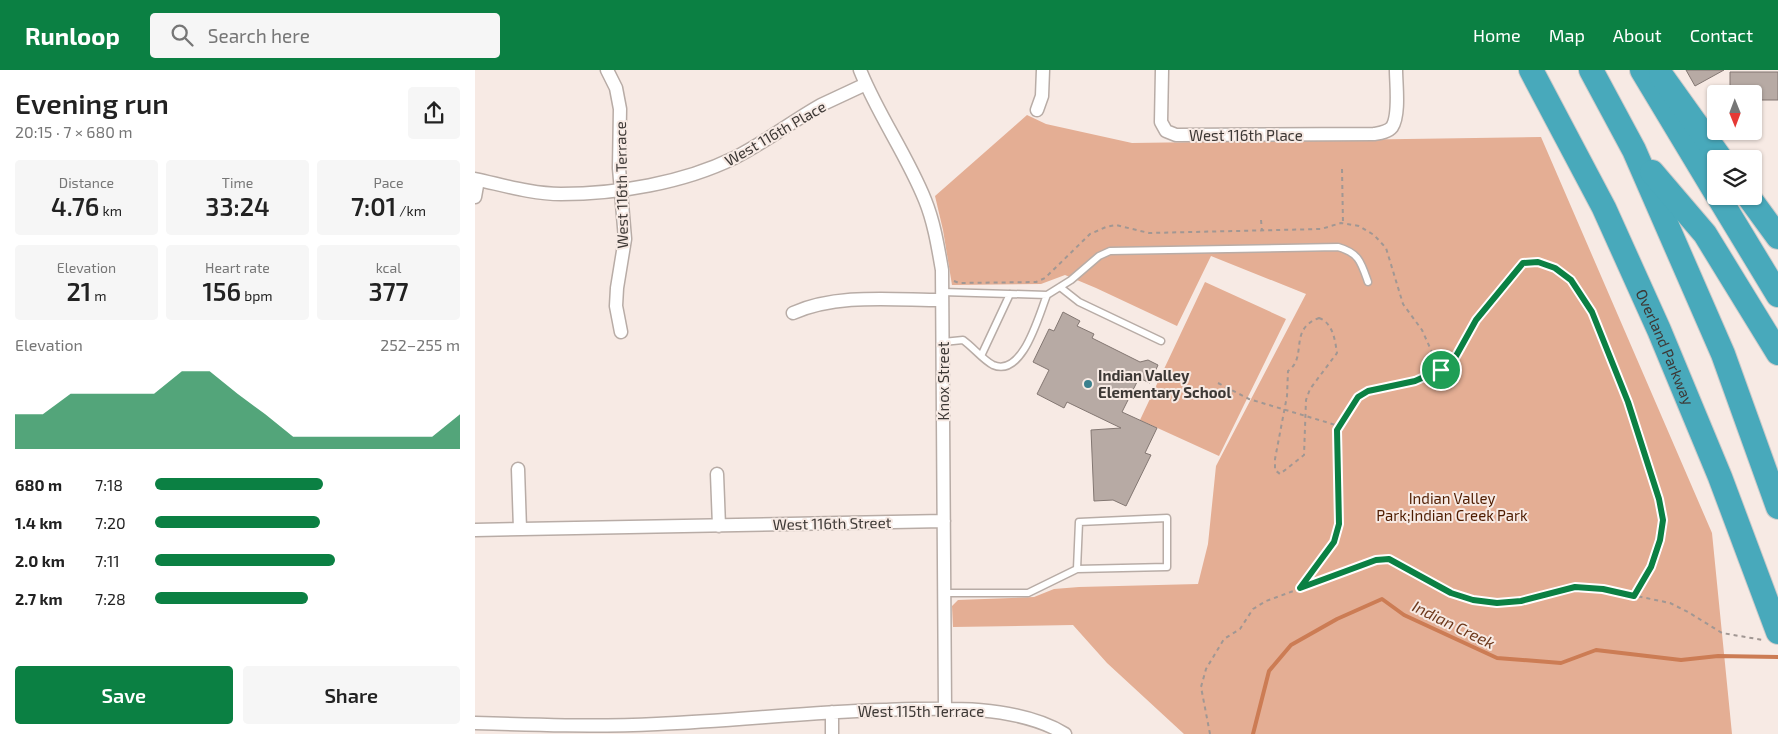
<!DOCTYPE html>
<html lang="en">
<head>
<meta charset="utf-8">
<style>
	:root { --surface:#fff; --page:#f6f6f6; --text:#222; --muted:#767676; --accent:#0b8043 }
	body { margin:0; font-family:"Exo 2",sans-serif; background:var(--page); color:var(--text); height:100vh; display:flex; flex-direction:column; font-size:19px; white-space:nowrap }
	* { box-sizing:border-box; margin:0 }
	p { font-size:16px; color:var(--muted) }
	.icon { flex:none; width:28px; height:28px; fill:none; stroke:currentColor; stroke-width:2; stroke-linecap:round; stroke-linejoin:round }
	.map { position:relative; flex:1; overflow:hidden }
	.side { display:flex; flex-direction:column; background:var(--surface); width:475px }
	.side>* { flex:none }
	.needle { width:32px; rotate:179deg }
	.fabs { position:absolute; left:1232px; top:15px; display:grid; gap:10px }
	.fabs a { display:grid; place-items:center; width:55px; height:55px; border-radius:5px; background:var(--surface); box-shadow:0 1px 4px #0004; font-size:25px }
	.pin { position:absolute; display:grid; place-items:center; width:42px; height:42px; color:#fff; margin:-21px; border:2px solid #fff; border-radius:50%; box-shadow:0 1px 5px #0007 }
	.round { display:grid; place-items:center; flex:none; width:52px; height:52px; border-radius:5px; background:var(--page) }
	.headline { display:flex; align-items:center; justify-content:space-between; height:85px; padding:0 15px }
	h1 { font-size:28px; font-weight:600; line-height:38px }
	.metrics { display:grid; grid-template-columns:repeat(3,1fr); gap:8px; height:85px; padding:5px 15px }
	.metrics div { display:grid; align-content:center; border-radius:5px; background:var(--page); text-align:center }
	.metrics b { font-size:25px; font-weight:600 }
	.metrics small { font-size:14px; font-weight:400 }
	.metrics p { font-size:14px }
	.chart { height:140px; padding:10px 15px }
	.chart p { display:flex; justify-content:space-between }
	.chart svg { width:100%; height:90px; margin-top:5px; fill:var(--accent); opacity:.7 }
	.button { display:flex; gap:10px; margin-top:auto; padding:10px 15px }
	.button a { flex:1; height:58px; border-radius:5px; background:var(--accent); color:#fff; font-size:20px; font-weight:600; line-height:58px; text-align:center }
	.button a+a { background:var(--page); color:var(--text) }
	ul { padding:0 15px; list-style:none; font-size:16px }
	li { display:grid; grid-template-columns:80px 60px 1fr; align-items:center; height:38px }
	li i { height:12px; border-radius:6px; background:var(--accent) }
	header { display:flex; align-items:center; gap:30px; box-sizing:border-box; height:70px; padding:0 25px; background:var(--accent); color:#fff }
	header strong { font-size:24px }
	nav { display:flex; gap:28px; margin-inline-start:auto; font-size:18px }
	.search { width:350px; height:45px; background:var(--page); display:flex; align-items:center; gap:12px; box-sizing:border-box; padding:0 18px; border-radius:5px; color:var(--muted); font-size:19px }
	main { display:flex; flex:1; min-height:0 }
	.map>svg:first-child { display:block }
	.green { fill:#e4ae94 }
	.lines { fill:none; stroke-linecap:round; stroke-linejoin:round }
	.stream { stroke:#cc7c54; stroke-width:4 }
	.building { fill:#b7aaa4; stroke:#837772 }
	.service-casing { stroke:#b8aca6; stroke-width:9 }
	.minor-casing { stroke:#b8aca6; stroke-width:15 }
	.motorway-casing { stroke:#cdcbca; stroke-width:26 }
	.path { stroke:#a19793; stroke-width:2; stroke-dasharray:4 4; stroke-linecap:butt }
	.service { stroke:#fff; stroke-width:6 }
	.minor { stroke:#fff; stroke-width:12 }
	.motorway { stroke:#48a9bb; stroke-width:24 }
	.route-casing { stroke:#fff; stroke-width:10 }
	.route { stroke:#0b8043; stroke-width:6 }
	.poi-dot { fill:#3b808d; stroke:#f7eae4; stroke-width:2 }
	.labels { text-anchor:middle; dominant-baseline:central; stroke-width:4; stroke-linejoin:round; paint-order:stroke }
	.street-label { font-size:15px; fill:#3d3835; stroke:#f7eae4 }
	.poi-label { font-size:15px; font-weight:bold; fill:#3d3835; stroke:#f7eae4; text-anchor:start }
	.park-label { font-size:15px; fill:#4e1c00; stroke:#f7eae4 }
	.water-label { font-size:16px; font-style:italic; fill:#6d381b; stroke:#f7eae4 }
</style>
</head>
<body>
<header>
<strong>Runloop</strong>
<div class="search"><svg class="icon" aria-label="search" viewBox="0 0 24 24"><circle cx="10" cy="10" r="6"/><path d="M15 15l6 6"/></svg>Search here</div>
<nav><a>Home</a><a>Map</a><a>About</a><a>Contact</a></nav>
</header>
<main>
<section class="side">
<div class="headline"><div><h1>Evening run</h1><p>20:15 · 7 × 680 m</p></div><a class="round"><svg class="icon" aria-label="share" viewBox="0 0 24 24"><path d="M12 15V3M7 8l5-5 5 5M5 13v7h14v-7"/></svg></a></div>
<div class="metrics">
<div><p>Distance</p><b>4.76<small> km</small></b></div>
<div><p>Time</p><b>33:24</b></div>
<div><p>Pace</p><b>7:01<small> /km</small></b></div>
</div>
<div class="metrics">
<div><p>Elevation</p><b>21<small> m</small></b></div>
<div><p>Heart rate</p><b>156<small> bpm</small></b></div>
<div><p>kcal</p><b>377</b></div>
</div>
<div class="chart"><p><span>Elevation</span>252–255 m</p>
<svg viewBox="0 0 160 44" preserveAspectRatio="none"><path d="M0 44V27L10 27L20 17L30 17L40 17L50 17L60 6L70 6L80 17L90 27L100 38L110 38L120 38L130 38L140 38L150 38L160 27V44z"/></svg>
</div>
<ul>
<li><b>680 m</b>7:18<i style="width:55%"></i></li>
<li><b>1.4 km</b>7:20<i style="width:54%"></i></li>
<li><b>2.0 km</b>7:11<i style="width:59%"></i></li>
<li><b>2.7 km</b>7:28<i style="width:50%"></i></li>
</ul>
<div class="button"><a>Save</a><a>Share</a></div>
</section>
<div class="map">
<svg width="1303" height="664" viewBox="0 0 1303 664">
	<rect width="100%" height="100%" fill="#f7eae4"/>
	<!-- green -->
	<path class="green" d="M552 45 571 54 657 73 1066 67 1237 463 1257 664H709L632 593 598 555 478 557 477 536 483 530 559 527 579 519 604 517 723 514 733 474 741 396 831 224 736 186 702 256 621 218 590 205 566 214 477 215 468 160 460 126Z
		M730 212 811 249 744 386 665 350Z"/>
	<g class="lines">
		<!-- stream -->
		<path class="stream" d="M778 664 794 601 816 575 862 549 907 529 929 545 1022 588 1086 593 1121 580 1206 590 1243 586 1303 587"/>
	</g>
	<!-- building -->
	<path class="building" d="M1211 0H1249L1220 16Z
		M1255 2H1303V30H1279V24H1255Z
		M588 242 605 251 602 256 619 264 617 268 665 292 673 290 683 295 675 313 664 308 647 342 682 358 670 383 676 385 651 436 638 430 619 431 616 360 646 358 592 332 589 338 562 324 574 300 558 292 574 259 579 261Z"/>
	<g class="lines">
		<defs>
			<path id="service" d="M585 217 604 232 686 271
				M467 222 572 225 596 210 624 186 635 181 863 177C884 183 886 192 893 212
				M468 272 488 270C498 277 508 290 518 295 548 308 564 244 572 225
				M506 286 535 224
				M469 523H553L602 499 692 497V448L604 452 602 499"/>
			<path id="minor" d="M132 0 141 18 145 39 144 98 150 169 142 218 141 236 146 262
				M385 0C403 45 432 85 450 130 459 152 463 177 467 200L470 639
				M687 0 686 52 691 61 701 65 899 64C905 63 913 62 917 57 925 45 921 14 921 0
				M562 40 567 26 568 0
				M0 109C28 115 57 124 86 124 142 124 208 113 259 88 289 73 316 52 346 35 361 28 376 21 391 14
				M0 127 3 110
				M318 243C363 223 419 230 467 230
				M43 399 45 459
				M242 404 244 456
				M0 460 469 451
				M0 653C60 655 121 657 182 654 258 651 333 642 409 640 465 638 541 634 590 664
				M357 664V642"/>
			<g id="motorway">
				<path id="s1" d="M1056 0 1129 138 1184 260 1245 407 1303 562"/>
				<path d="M1116 0 1159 80 1248 284 1303 437"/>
				<path d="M1167 0 1241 123"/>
				<path d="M1186 5 1246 89"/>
				<path d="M1177 102 1230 164 1303 283"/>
				<path d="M1243 126 1303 225"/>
				<path d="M1273 126 1303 167"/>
			</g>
		</defs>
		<!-- service casing -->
		<use href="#service" class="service-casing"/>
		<!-- minor casing -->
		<use href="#minor" class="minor-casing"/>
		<!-- motorway casing -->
		<use href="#motorway" class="motorway-casing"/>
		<!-- path -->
		<path class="path" d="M867 99 868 153
			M786 150 787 161
			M479 211 484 213 561 212 570 208 615 164 631 157 641 155 674 163 846 159 866 153 884 156 899 165 911 178 928 234 947 260 965 300
			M844 248C858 253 860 270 862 283L835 319 831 330 829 385 805 404 800 400V389L812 326 813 301C833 287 813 259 844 248Z
			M743 313 774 329 864 356
			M825 518 859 472 864 454 862 360 883 327 893 321 940 311 976 295 1001 250 1048 193 1063 192 1080 198 1096 210 1117 242 1153 332 1184 429 1188 449 1185 470 1176 497 1159 526
			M735 664 726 617 731 599 749 569 765 559 778 539 791 531 901 491 914 489 975 523 998 530 1022 533 1046 531 1100 517 1128 519 1195 533 1213 542 1247 563 1288 570"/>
		<!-- service -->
		<use href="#service" class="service"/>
		<!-- minor -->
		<use href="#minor" class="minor"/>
		<!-- motorway -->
		<use href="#motorway" class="motorway"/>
	</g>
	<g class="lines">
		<defs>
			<path id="route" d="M1063 192 1080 198 1096 210 1117 242 1153 332 1184 429 1188 450 1185 470 1176 497 1159 526 1128 519 1100 517 1046 531 1022 533 998 530 976 523 914 489 901 490 825 518 859 472 864 454 862 360 883 327 893 321 940 311 976 295 1001 250 1048 193Z"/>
		</defs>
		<!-- route casing -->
		<use href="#route" class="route-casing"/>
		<!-- route -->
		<use href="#route" class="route"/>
	</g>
	<!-- markers -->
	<circle class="poi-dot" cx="613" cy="314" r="5"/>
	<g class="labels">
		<!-- street labels -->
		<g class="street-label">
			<text transform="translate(300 63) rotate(-30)">West 116th Place</text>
			<text x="771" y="65">West 116th Place</text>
			<text transform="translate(146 115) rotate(-91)">West 116th Terrace</text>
			<text stroke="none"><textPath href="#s1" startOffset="308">Overland Parkway</textPath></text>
			<text transform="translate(468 311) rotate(-90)">Knox Street</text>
			<text transform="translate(357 453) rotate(-1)">West 116th Street</text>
			<text x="446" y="641">West 115th Terrace</text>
		</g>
		<!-- poi labels -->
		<g class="poi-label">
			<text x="623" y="305">Indian Valley<tspan x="623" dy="17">Elementary School</tspan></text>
		</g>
		<!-- park labels -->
		<g class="park-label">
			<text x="977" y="428">Indian Valley<tspan x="977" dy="17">Park;Indian Creek Park</tspan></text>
		</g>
		<!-- water labels -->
		<g class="water-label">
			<text transform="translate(979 554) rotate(26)">Indian Creek</text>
		</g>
	</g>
</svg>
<div class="fabs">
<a><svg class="needle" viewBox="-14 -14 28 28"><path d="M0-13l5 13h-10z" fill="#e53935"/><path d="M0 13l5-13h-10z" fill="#767676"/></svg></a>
<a><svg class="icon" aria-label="layers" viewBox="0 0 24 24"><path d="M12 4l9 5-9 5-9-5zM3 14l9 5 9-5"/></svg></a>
</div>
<div class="pin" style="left:966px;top:300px;background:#1e9e55"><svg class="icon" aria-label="arrive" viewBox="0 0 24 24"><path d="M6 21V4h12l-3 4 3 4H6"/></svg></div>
</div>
</main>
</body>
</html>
